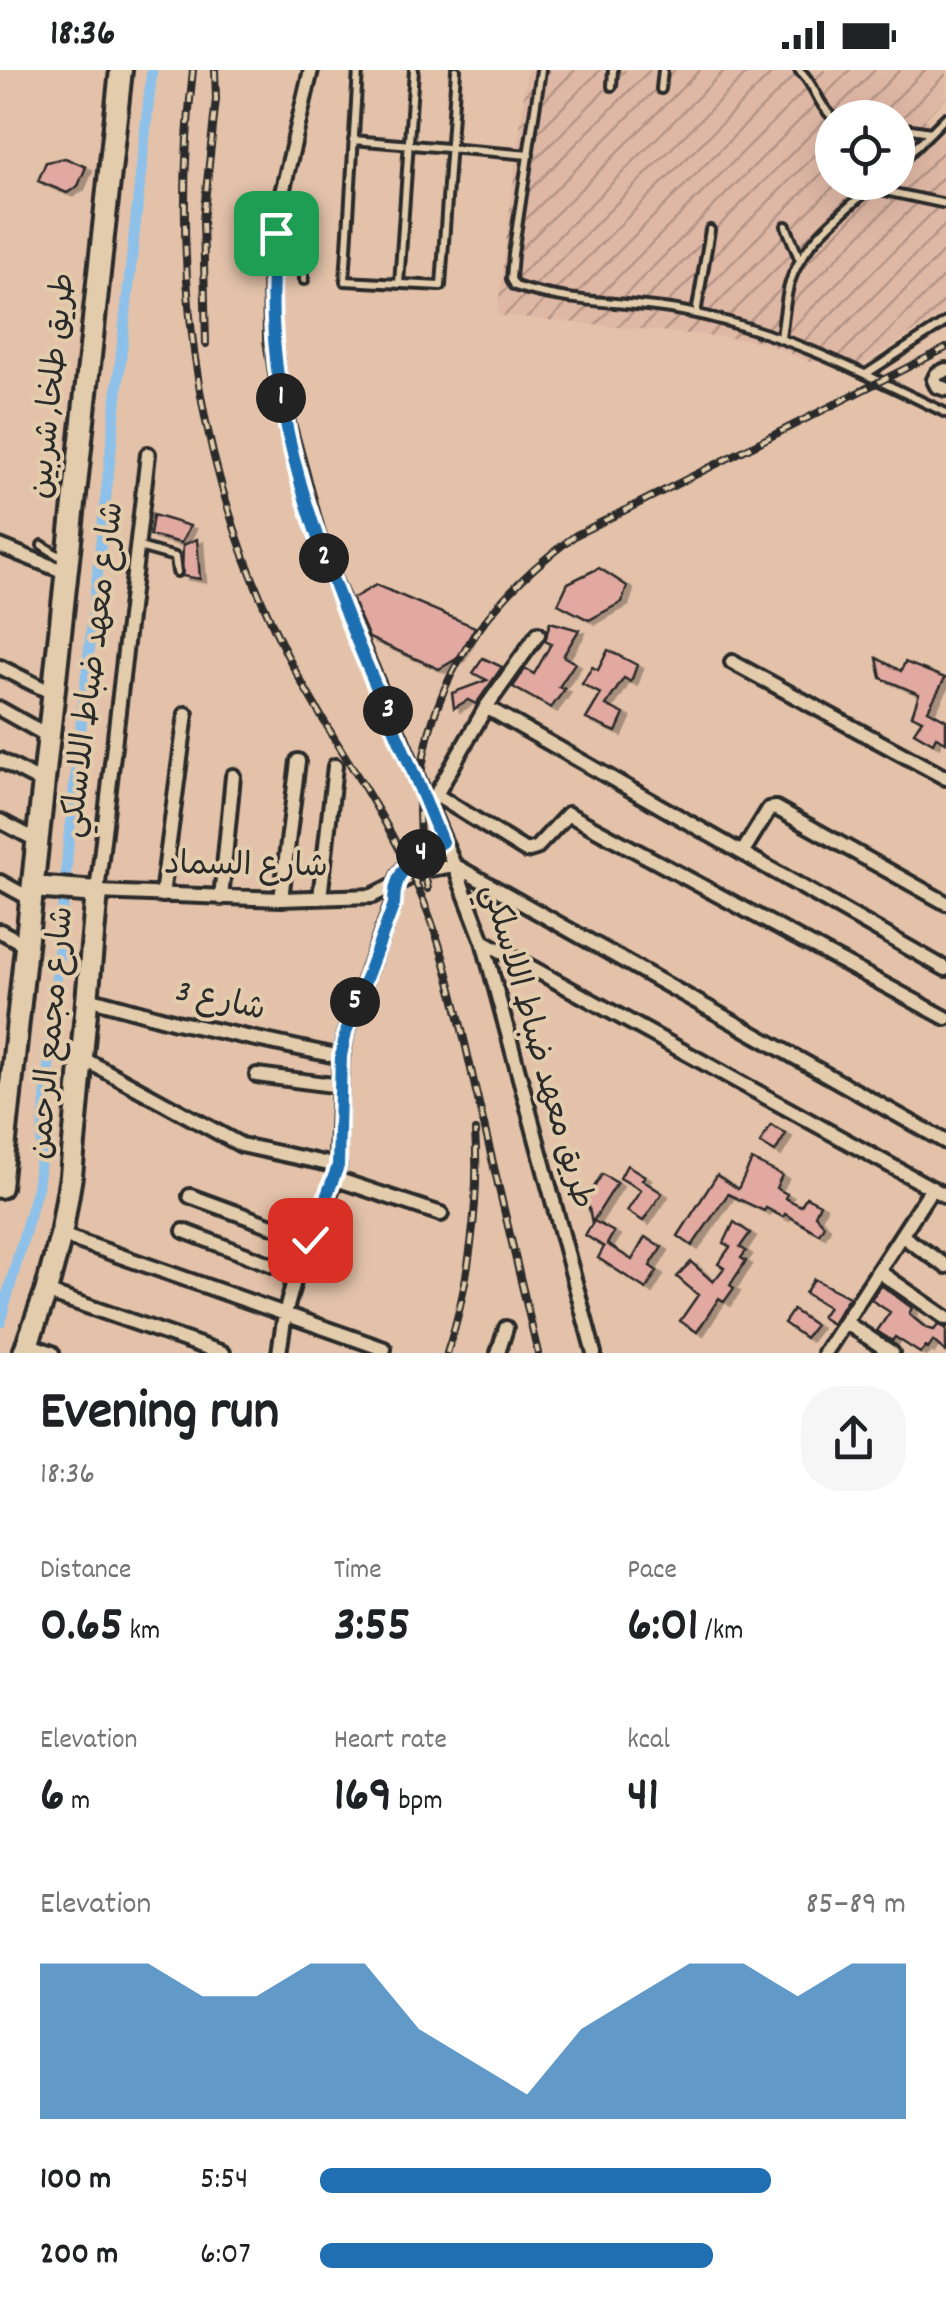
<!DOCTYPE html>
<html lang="en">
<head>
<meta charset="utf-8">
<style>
	:root { --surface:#fff; --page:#f6f6f6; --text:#202124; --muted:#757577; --accent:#1f6fb2 }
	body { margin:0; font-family:Dekko,"Playpen Sans Arabic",sans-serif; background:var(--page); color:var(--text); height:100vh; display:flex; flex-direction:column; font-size:38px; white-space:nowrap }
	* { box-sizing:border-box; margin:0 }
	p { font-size:32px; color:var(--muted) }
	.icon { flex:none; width:55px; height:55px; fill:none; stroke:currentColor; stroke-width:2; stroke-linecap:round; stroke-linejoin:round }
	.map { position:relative; height:1283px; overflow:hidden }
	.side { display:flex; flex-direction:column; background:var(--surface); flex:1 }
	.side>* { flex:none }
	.controls { position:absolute; left:815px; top:30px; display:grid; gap:20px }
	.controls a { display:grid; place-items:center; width:100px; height:100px; border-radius:50%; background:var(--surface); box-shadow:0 10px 40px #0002; font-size:50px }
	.pin { position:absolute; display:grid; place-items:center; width:85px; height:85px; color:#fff; margin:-42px; border-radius:20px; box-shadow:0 5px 15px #0006 }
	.km { position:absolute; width:50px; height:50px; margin:-25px; border-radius:50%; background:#222; color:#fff; font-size:28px; line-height:50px; text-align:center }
	.round { display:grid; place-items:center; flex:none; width:105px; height:105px; border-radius:40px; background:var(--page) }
	.head { display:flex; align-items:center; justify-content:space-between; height:170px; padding:0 40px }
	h1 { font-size:55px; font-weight:800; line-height:75px }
	.metrics { display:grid; grid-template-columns:repeat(3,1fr); gap:15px; height:170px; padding:10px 40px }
	.metrics div { display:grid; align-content:center }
	.metrics b { font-size:50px; font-weight:800 }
	.metrics small { font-size:28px; font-weight:400 }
	.metrics p { font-size:28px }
	.chart { height:280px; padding:20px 40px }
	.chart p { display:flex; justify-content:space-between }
	.chart svg { width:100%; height:180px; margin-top:10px; fill:var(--accent); opacity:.7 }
	ul { padding:0 40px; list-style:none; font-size:32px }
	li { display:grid; grid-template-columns:160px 120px 1fr; align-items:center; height:75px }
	li i { height:25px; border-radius:12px; background:var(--accent) }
	.status { display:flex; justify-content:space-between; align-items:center; height:70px; padding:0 50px; background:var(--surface); direction:ltr }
	.status svg { height:28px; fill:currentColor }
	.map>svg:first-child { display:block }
	.industrial { fill:url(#industrial-furrows); fill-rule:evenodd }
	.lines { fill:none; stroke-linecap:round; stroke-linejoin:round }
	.canal { stroke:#8ec1ea; stroke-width:11 }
	.building { fill:#e2a9a1; stroke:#2b2b2b; stroke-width:2.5; filter:url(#shadow) }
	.service-casing { stroke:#2b2b2b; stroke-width:14 }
	.minor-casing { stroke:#2b2b2b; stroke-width:20 }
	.primary-casing { stroke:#2b2b2b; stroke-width:28 }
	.service { stroke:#e2ccac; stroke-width:6 }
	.minor { stroke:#e2ccac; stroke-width:12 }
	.primary { stroke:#e2ccac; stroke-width:20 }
	.rail-casing { stroke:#2b2b2b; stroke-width:8 }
	.rail { stroke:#e2ccac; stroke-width:4; stroke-dasharray:11; stroke-linecap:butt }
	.route-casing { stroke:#fff; stroke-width:20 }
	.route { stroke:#1f6fb2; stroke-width:12 }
	.labels { text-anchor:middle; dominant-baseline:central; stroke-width:8; stroke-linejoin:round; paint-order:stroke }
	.street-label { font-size:32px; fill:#2b2b2b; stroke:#e2ccac }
</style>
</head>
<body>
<div class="status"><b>18:36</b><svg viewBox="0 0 49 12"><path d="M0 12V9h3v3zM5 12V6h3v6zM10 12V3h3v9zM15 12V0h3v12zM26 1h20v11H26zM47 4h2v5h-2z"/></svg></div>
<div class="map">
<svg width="946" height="1283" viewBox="0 0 946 1283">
	<defs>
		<pattern id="industrial-furrows" width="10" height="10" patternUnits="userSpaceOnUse" patternTransform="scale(2.5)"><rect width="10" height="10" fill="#dfb7a5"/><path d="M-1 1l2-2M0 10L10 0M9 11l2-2" fill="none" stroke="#b59587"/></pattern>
		<filter id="shadow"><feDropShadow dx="6" dy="3.5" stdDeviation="0" flood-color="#0004"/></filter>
	</defs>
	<rect width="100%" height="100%" fill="#e3c2a9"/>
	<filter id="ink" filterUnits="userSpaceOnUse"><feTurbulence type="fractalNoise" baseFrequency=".01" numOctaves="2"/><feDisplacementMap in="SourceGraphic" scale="20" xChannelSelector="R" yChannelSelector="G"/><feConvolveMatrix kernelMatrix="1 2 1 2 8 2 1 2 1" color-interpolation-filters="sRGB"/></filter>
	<g filter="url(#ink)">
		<!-- industrial -->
		<path class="industrial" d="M527 0H946V28L925 49 946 69V241L865 293 810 292 761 271 497 245ZM832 48H898V112H832Z"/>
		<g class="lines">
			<!-- canal -->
			<path class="canal" d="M0 1252 38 1115 69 767 152 0"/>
		</g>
		<!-- building -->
		<path class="building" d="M65 88 86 97 78 116 67 123 38 111 46 92Z
			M153 445 190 456 181 473 150 465Z
			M197 469 200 509 182 506 183 475Z
			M599 498 627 516 622 532 589 550 558 534 568 513Z
			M376 515 475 557 458 588 439 599 369 568 352 529Z
			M550 552 579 560 563 586 575 593 559 617 565 619 551 638 513 617 525 599 534 604 551 574 545 571Z
			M608 580 637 595 631 612 624 608 606 635 624 644 616 662 586 649 601 624 582 614 592 597 598 600Z
			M483 588 502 597 476 634 468 630 454 638 452 623 487 610 473 603Z
			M877 588 901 601 905 592 945 608 928 640 946 650V672L936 667 933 673 914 662 922 650 912 645 919 624 881 608Z
			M771 1055 786 1064 775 1082 760 1073Z
			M752 1090 782 1105 776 1118 787 1124 785 1128 801 1136 806 1127 820 1134 815 1145 824 1155 819 1164 785 1144 783 1147 766 1138 764 1141 728 1124 692 1176 678 1166 717 1105 738 1119Z
			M627 1095 645 1106 642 1110 662 1123 643 1151 627 1141 641 1120 620 1108Z
			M602 1104 617 1113 592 1153 587 1129Z
			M594 1151 614 1162 607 1174 632 1190 645 1167 662 1177 650 1196 657 1201 646 1219 598 1188 604 1177 585 1165Z
			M734 1152 750 1163 740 1177 746 1181 741 1188 746 1191 730 1215 734 1218 724 1232 719 1228 697 1262 680 1251 698 1225 677 1207 691 1192 713 1212 724 1198 718 1194 730 1177 724 1173Z
			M814 1209 849 1227 832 1254 821 1247 828 1237 805 1223Z
			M881 1215 912 1238 909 1244 926 1258 934 1260 938 1255 946 1258V1282L933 1271 928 1279 926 1277 920 1283 895 1267 892 1271 877 1261 890 1242 871 1230Z
			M793 1240 815 1255 805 1268 784 1253Z"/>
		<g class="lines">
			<defs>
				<path id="service" d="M358 0 345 211 441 216 456 0
					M541 0 513 184 511 209 515 216C569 234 627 231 682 241 776 259 860 301 946 343
					M799 0C815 13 817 35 834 48
					M612 16 613 0
					M661 19 663 0
					M898 57 931 62
					M353 70 529 85
					M898 95 946 47
					M871 118 946 134
					M786 156 799 188
					M278 163 304 168V210
					M399 214 414 0
					M696 244 710 160
					M781 267C784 249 785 229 790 212 804 170 845 141 877 112
					M866 304 946 252
					M42 475 65 490
					M139 477 175 487 177 502"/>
				<path id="minor" d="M311 0 282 123 271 203 272 269 281 331 323 486 454 795 483 871 594 1283
					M946 300 937 304 934 310 937 316 946 319
					M148 384 97 822 281 829 372 826 424 800 454 795 946 1072
					M0 476 65 502
					M732 592 946 708
					M0 597 52 623
					M486 637 946 899
					M0 639 48 666
					M0 690 44 713
					M436 725 526 781 536 778 568 744 946 948
					M433 730 486 637 538 564
					M0 751 38 771
					M742 783 769 739 776 738 946 833
					M0 812 31 829
					M162 825 186 644
					M221 828 233 706
					M320 828 335 696
					M281 829 298 691
					M0 861 26 875
					M483 871 946 1126
					M88 928 176 952 341 987
					M82 988 241 1075 338 1096
					M257 1005 340 1016
					M336 1109 441 1144
					M190 1126 310 1170
					M184 1161 296 1204
					M61 1165 384 1279
					M902 1166 946 1196
					M878 1201 946 1248
					M46 1222 223 1283
					M845 1252 892 1283
					M27 1274 52 1283
					M279 1283 285 1244 296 1204 336 1109 341 987 346 962 393 834C393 797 413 790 442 772
					M498 1283 506 1258
					M825 1283 932 1118"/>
				<path id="primary" d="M0 1117 121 0
					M24 1283 46 1222 61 1165 71 1106 97 822 33 817"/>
			</defs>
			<!-- service casing -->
			<use href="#service" class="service-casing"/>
			<!-- minor casing -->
			<use href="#minor" class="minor-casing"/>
			<!-- primary casing -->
			<use href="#primary" class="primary-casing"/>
			<!-- service -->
			<use href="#service" class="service"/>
			<!-- minor -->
			<use href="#minor" class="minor"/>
			<!-- primary -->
			<use href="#primary" class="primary"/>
			<defs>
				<path id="rail" d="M193 0C170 202 194 399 286 583 324 659 377 729 413 807 444 872 459 947 475 1017 496 1106 517 1194 538 1283
					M206 274 203 150 216 29 215 0
					M428 819C395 671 456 551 576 465L946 278
					M447 1283C469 1217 480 1130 475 1061"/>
			</defs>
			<!-- rail casing -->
			<use href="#rail" class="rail-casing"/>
			<!-- rail -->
			<use href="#rail" class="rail"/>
		</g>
	</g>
	<g class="lines" filter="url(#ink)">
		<defs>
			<path id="route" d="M276 163C250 379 365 578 442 772 413 790 394 797 394 834L346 962 341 986 338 1096 310 1170"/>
		</defs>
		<!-- route casing -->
		<use href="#route" class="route-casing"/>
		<!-- route -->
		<use href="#route" class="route"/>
	</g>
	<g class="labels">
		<!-- street labels -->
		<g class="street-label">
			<text transform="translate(55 316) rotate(-84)">طريق طلخا, شربين</text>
			<text transform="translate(95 600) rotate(-83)">شارع معهد ضباط اللاسلكي</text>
			<text transform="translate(246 798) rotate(1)">شارع السماد</text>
			<text transform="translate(220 933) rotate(13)">شارع 3</text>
			<text transform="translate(54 963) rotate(-85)">شارع مجمع الرحمن</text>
			<text transform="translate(535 977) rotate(74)">طريق معهد ضباط اللاسلكي</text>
		</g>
	</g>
</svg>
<div class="controls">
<a><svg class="icon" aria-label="locate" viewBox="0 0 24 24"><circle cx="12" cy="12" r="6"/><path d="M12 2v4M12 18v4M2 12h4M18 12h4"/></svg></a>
</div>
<div class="pin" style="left:276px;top:163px;background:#1e9e55"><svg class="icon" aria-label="arrive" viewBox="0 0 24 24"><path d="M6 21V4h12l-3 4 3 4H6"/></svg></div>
<div class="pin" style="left:310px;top:1170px;background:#d93025"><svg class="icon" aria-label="check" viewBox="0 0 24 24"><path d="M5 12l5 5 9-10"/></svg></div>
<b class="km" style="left:281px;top:328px">1</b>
<b class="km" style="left:324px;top:488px">2</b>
<b class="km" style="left:388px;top:641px">3</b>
<b class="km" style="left:421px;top:784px">4</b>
<b class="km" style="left:355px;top:932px">5</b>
</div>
<section class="side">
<div class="head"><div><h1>Evening run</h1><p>18:36</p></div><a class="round"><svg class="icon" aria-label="share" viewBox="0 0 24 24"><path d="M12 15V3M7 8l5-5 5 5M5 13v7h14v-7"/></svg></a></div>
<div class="metrics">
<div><p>Distance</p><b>0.65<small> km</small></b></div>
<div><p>Time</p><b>3:55</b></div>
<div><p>Pace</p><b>6:01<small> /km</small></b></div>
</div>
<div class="metrics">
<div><p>Elevation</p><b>6<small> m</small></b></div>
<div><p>Heart rate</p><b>169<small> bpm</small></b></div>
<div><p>kcal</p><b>41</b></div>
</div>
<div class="chart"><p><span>Elevation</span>85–89 m</p>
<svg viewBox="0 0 160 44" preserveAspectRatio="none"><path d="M0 44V6L10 6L20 6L30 14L40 14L50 6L60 6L70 22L80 30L90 38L100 22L110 14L120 6L130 6L140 14L150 6L160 6V44z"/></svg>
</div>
<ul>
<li><b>100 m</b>5:54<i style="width:77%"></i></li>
<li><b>200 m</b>6:07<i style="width:67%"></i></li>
</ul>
</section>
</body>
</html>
